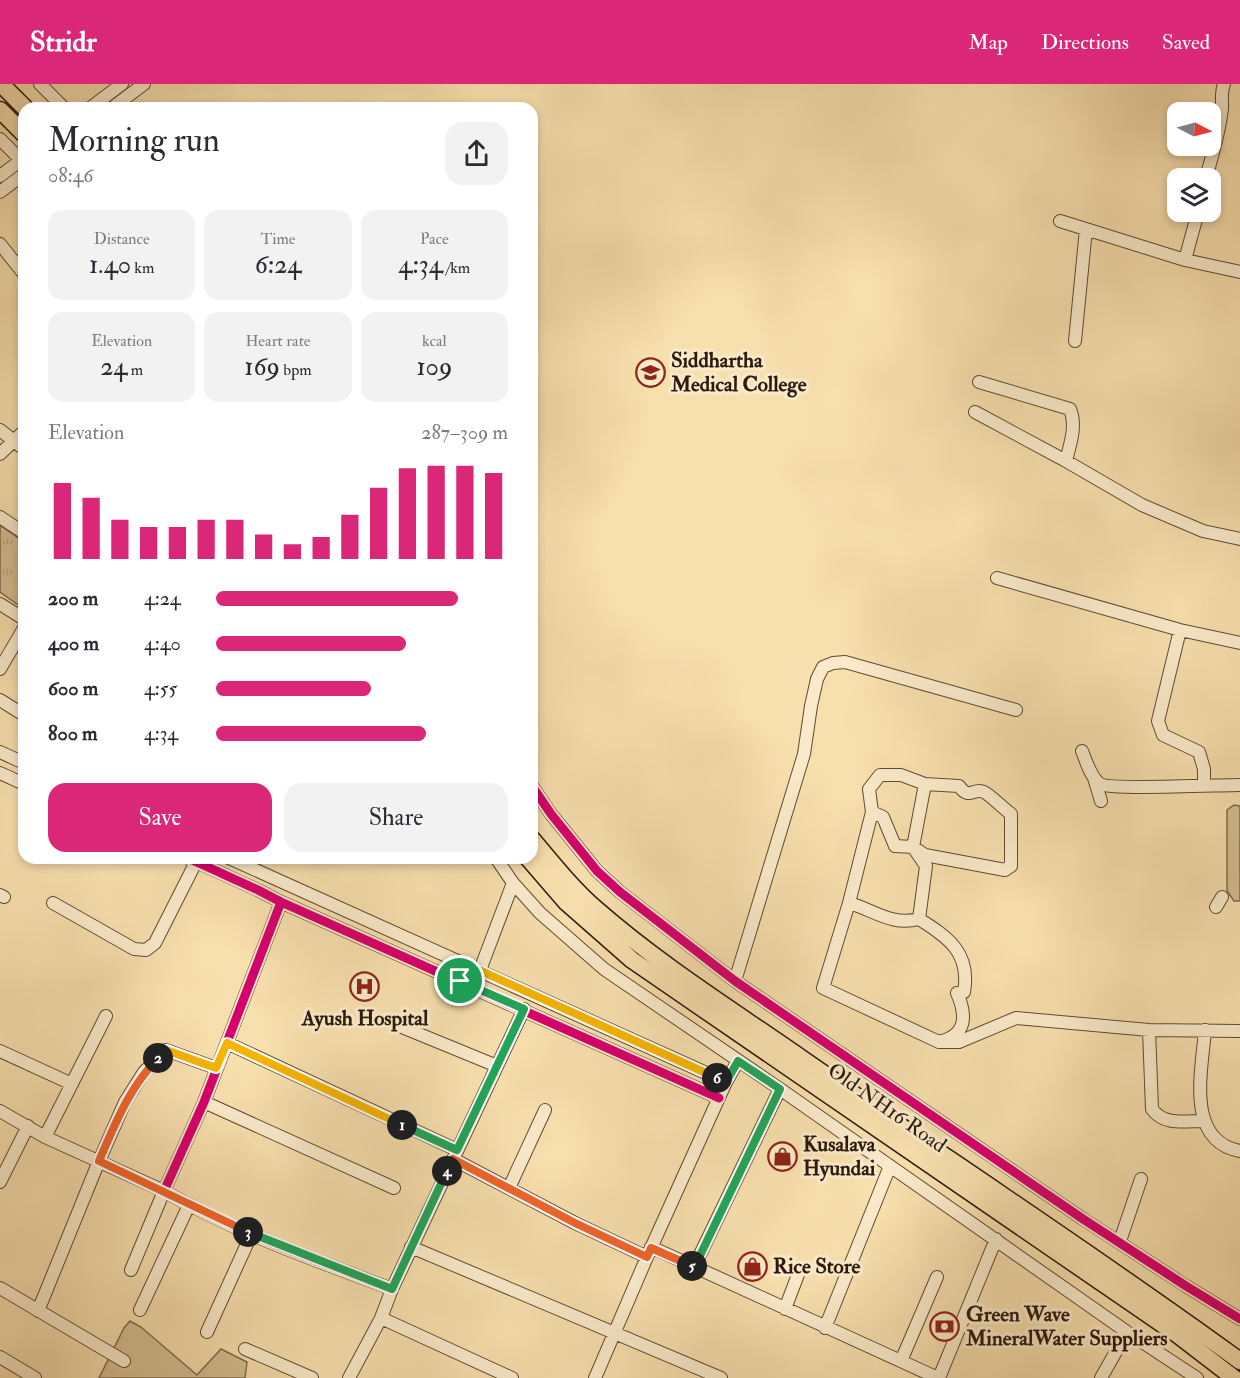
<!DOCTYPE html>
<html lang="en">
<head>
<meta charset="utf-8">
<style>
	:root { --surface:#fff; --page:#f2f2f3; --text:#2b2b33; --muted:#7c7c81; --accent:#db2777 }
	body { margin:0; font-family:"IM FELL Double Pica",serif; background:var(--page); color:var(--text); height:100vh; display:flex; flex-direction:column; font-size:22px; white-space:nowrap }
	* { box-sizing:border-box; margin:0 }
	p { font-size:20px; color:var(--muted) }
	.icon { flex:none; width:33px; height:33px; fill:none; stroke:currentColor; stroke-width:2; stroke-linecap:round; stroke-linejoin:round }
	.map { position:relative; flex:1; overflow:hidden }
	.sheet { position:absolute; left:18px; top:18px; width:520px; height:762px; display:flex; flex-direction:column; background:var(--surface); border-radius:18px; box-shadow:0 3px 9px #0003 }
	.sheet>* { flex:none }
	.needle { width:39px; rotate:96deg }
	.buttons { position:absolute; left:1167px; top:18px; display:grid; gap:12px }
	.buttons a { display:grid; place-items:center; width:54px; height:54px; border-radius:12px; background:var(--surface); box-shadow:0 3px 9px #0003; font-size:30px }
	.pin { position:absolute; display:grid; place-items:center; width:51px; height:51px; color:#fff; margin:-26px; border:3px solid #fff; border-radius:50%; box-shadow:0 2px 6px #0007 }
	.km { position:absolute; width:30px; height:30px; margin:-15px; border-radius:50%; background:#222; color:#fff; font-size:16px; line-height:30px; text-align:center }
	.round { display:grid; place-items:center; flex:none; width:63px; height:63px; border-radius:18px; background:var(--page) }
	.overview { display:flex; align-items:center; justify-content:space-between; height:102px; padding:0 30px }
	h1 { font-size:33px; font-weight:600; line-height:45px }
	.metrics { display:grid; grid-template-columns:repeat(3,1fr); gap:9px; height:102px; padding:6px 30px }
	.metrics div { display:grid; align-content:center; border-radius:15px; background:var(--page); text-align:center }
	.metrics b { font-size:26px; font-weight:600 }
	.metrics small { font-size:16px; font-weight:400 }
	.metrics p { font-size:16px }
	.chart { height:168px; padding:12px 30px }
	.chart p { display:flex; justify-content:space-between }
	.chart svg { width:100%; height:108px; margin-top:6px; stroke:var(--accent); stroke-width:6 }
	.action { display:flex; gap:12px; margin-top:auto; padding:12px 30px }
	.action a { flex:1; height:69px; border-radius:18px; background:var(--accent); color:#fff; font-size:24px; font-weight:600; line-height:69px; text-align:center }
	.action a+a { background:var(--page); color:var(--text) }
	ul { padding:0 30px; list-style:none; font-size:20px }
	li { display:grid; grid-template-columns:96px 72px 1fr; align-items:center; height:45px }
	li i { height:15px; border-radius:8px; background:var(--accent) }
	header { display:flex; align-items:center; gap:36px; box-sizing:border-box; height:84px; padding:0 30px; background:var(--accent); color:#fff }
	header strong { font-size:28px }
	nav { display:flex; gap:33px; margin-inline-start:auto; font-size:21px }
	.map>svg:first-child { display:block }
	.green { fill:#d5be92; stroke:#806c4f; stroke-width:1.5 }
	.park { fill:url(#park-tufts); stroke:#806c4f; stroke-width:1.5 }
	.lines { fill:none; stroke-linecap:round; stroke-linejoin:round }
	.minor-casing { stroke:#5f4b34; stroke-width:14 }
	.major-casing { stroke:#2c1a0c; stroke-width:19 }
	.minor { stroke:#faeaca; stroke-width:12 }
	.major { stroke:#f8dfae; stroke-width:16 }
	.cycleway-casing { stroke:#faeaca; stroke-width:13 }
	.cycleway { stroke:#d6006c; stroke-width:9 }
	.split-1-casing { stroke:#fff; stroke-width:12 }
	.split-2-casing { stroke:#fff; stroke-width:12 }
	.split-3-casing { stroke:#fff; stroke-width:12 }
	.split-4-casing { stroke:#fff; stroke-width:12 }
	.split-5-casing { stroke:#fff; stroke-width:12 }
	.split-6-casing { stroke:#fff; stroke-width:12 }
	.split-7-casing { stroke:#fff; stroke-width:12 }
	.split-1 { stroke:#22a559; stroke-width:8 }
	.split-2 { stroke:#f5b400; stroke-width:8 }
	.split-3 { stroke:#f0652b; stroke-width:8 }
	.split-4 { stroke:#22a559; stroke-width:8 }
	.split-5 { stroke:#f0652b; stroke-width:8 }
	.split-6 { stroke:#22a559; stroke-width:8 }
	.split-7 { stroke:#f5b400; stroke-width:8 }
	.labels { text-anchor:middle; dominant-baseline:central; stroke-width:6; stroke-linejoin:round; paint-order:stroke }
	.poi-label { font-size:21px; font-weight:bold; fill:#2c1a0c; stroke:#faeaca; text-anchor:start }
	.street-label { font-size:21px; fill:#2c1a0c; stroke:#faeaca }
</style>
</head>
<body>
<header>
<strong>Stridr</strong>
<nav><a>Map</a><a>Directions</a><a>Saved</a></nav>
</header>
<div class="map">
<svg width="1240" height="1294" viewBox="0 0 1240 1294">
	<defs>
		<pattern id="park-tufts" width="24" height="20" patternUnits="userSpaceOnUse" patternTransform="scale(1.5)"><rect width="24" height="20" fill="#d5be92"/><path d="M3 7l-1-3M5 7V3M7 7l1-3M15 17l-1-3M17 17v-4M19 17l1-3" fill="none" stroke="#b7a37d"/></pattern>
	</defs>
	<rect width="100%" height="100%" fill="#f8dfae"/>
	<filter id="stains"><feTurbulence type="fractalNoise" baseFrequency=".00333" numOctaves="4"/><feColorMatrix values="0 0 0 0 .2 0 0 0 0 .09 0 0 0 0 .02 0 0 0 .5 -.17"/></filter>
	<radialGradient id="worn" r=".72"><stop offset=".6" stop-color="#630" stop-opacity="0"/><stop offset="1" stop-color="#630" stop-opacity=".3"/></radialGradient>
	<!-- green -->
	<path class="green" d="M1234 721 1240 722V817H1234L1227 807V726Z
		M130 1237 141 1243 197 1291 221 1265 247 1278 245 1294H99L124 1244Z"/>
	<!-- park -->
	<path class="park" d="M0 441 24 458V525L0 508Z"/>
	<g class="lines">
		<defs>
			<path id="minor" d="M40 0 64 24
				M90 24 122 0
				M112 24 144 0
				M0 55 24 79
				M0 92 24 74
				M1206 94C1212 72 1220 47 1222 24 1222 15 1221 8 1224 0
				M0 108 24 90
				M1060 137 1185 176 1240 188
				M0 160 24 190
				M1185 176 1198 128
				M1075 257 1086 145
				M979 298 1070 325C1077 342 1070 360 1066 377
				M975 328 1066 377 1142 421 1203 447 1240 455
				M0 346 24 365
				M0 370 24 347
				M0 433 24 449
				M997 494 1180 546 1240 559
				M0 520 24 535
				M1180 546 1158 637 1163 651 1199 668 1204 685V701
				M0 585 24 544
				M0 616 24 631
				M1082 667C1086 677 1091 694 1100 700 1110 706 1220 701 1240 701
				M0 668 24 679
				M0 689 24 700
				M1094 694 1101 717
				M532 702 551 730 597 787 620 808 735 897 1083 1135 1186 1202 1240 1235
				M872 728 869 705 880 691H901L925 700 913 763 925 771 1005 786 1011 782V730C1004 725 989 710 984 708 973 703 970 717 959 702L925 700
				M188 774 258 806 281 818 719 1014
				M229 774 726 998
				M496 774 513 799 540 829 604 885 780 1005 1127 1248 1197 1294
				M0 811 4 813
				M281 818 204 1018 164 1107C235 1148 315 1176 392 1205
				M53 819 134 865 146 866 155 859 198 774
				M849 819 872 728 883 733 895 762 913 763 926 782 919 835
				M1216 823 1222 813
				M480 886 513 799
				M735 897 804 670 811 622 817 595 823 583 833 579 845 578 1016 626
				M397 941 497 982
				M1149 946 1152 1025C1164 1042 1185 1037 1203 1037
				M1205 946C1202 986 1185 1057 1240 1067
				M939 958C967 951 967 932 957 909L964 908C971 869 948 853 919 835 891 842 874 826 849 819L823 904 939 958H959L1016 934 1149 946 1240 947
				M227 959 457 1066
				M0 967 72 1000
				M204 1018 394 1104
				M0 1027 45 1053 164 1107 131 1186
				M45 1053 106 932
				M453 1075 575 1139 647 1173
				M0 1098 28 1042
				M509 1104 545 1026
				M1120 1157 1141 1095
				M411 1163 721 1294
				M651 1163 938 1294
				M694 1183 780 1005
				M0 1204 124 1277
				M785 1225 799 1188
				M140 1226 189 1121
				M38 1227 99 1077 125 1018 144 988 166 966 216 984
				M381 1234 512 1294
				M825 1244 890 1082
				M207 1248 252 1149
				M245 1265 312 1294
				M0 1273 35 1294
				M901 1277 937 1193
				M349 1294 381 1234 392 1205 524 925
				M595 1294 647 1173 726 998 738 977
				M939 1294 996 1155
				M1101 1294 1127 1248"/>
			<path id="major" d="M1 0 25 24
				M0 26 24 50
				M532 755C552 779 572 804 596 825 660 881 732 926 801 974 947 1075 1096 1172 1240 1277
				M528 774 566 818 632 876 1178 1251 1234 1294"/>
		</defs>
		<!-- minor casing -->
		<use href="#minor" class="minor-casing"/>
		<!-- major casing -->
		<use href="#major" class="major-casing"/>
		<!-- minor -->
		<use href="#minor" class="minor"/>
		<!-- major -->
		<use href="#major" class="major"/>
		<defs>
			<path id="cycleway" d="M532 702 551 730 597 787 620 808 735 897 1083 1135 1186 1202 1240 1235
				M188 774 258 806 281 818 719 1014
				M281 818 204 1018 164 1107C235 1148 315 1176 392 1205"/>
		</defs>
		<!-- cycleway casing -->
		<use href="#cycleway" class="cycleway-casing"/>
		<!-- cycleway -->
		<use href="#cycleway" class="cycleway"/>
	</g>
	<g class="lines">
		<defs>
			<path id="split-1" d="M402 1041 457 1066 524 925 460 897"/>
			<path id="split-2" d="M158 974 166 966 216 984 227 959 402 1041"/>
			<path id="split-3" d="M158 974C129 1004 115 1040 99 1077L248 1148"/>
			<path id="split-4" d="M248 1148 392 1205 447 1087"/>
			<path id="split-5" d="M447 1087 453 1075 575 1139 647 1173 651 1164 692 1182"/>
			<path id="split-6" d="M692 1182 694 1184 780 1005 738 977 726 998 717 994"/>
			<path id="split-7" d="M460 897 468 881 717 994"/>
		</defs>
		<!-- split-1 casing -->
		<use href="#split-1" class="split-1-casing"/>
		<!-- split-2 casing -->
		<use href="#split-2" class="split-2-casing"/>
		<!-- split-3 casing -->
		<use href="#split-3" class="split-3-casing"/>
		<!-- split-4 casing -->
		<use href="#split-4" class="split-4-casing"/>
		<!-- split-5 casing -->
		<use href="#split-5" class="split-5-casing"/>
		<!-- split-6 casing -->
		<use href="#split-6" class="split-6-casing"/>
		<!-- split-7 casing -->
		<use href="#split-7" class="split-7-casing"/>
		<!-- split-1 -->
		<use href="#split-1" class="split-1"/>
		<!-- split-2 -->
		<use href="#split-2" class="split-2"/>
		<!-- split-3 -->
		<use href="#split-3" class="split-3"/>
		<!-- split-4 -->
		<use href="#split-4" class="split-4"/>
		<!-- split-5 -->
		<use href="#split-5" class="split-5"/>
		<!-- split-6 -->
		<use href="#split-6" class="split-6"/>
		<!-- split-7 -->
		<use href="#split-7" class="split-7"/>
	</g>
	<!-- icons -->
	<defs>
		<symbol id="university-ring" viewBox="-11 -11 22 22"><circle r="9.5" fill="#faeaca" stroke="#8f2418" stroke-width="1.5"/><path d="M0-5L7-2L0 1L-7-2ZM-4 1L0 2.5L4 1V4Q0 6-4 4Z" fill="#8f2418"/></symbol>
		<symbol id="hospital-ring" viewBox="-11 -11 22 22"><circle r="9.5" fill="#faeaca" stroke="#8f2418" stroke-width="1.5"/><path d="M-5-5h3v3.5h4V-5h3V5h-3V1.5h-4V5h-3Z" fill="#8f2418"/></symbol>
		<symbol id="shop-ring" viewBox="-11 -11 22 22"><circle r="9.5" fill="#faeaca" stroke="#8f2418" stroke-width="1.5"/><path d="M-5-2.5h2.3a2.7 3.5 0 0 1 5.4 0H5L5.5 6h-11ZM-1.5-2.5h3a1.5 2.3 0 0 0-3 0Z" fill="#8f2418"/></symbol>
		<symbol id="bank-ring" viewBox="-11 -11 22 22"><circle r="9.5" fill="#faeaca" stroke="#8f2418" stroke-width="1.5"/><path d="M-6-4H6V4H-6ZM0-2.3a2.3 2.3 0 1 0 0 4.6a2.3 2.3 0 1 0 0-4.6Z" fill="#8f2418"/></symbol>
	</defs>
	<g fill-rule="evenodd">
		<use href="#university-ring" x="634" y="272" width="33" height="33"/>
		<use href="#hospital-ring" x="348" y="886" width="33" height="33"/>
		<use href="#shop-ring" x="766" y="1056" width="33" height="33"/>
		<use href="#shop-ring" x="736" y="1166" width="33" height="33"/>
		<use href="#bank-ring" x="928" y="1226" width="33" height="33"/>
	</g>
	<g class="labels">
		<!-- poi labels -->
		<g class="poi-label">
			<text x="671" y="276">Siddhartha<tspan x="671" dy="24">Medical College</tspan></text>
			<text x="365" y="934" text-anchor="middle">Ayush Hospital</text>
			<text x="803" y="1060">Kusalava<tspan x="803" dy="24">Hyundai</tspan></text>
			<text x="773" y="1182">Rice Store</text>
			<text x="966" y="1230">Green Wave<tspan x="966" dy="24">MineralWater Suppliers</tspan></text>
		</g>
		<!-- street labels -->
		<g class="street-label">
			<text transform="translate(887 1024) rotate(35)">Old NH16 Road</text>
		</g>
	</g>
	<rect width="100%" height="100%" filter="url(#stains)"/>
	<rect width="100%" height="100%" fill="url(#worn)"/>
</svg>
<div class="buttons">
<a><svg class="needle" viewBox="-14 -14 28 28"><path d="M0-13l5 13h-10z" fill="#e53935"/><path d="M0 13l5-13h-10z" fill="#7c7c81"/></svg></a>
<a><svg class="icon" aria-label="layers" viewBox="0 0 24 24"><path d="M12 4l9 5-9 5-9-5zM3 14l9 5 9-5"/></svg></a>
</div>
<div class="pin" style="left:460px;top:897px;background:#1e9e55"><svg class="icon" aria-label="arrive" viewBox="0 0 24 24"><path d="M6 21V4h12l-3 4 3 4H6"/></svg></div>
<b class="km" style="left:402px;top:1041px">1</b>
<b class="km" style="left:158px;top:974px">2</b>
<b class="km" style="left:248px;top:1148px">3</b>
<b class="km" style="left:447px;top:1087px">4</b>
<b class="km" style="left:692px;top:1182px">5</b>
<b class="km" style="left:717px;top:994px">6</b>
<section class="sheet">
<div class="overview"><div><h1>Morning run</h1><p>08:46</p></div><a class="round"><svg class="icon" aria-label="share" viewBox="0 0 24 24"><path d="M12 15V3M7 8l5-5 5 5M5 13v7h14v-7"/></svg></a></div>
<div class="metrics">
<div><p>Distance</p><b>1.40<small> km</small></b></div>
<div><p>Time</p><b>6:24</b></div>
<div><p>Pace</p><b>4:34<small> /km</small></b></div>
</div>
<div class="metrics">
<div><p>Elevation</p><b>24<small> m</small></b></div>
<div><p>Heart rate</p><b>169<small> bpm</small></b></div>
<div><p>kcal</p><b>109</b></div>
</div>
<div class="chart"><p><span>Elevation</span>287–309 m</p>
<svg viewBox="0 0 160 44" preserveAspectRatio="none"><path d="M5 44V13M15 44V19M25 44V28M35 44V31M45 44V31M55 44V28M65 44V28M75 44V34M85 44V38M95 44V35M105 44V26M115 44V15M125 44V7M135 44V6M145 44V6M155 44V9"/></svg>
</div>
<ul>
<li><b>200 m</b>4:24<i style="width:83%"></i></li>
<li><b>400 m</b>4:40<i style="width:65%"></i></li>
<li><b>600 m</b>4:55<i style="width:53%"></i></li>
<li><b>800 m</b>4:34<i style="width:72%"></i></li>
</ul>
<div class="action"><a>Save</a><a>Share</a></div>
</section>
</div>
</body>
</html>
